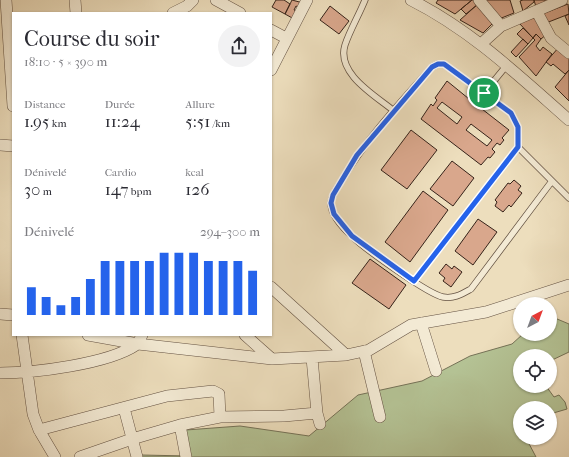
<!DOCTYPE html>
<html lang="fr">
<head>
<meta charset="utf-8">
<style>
	:root { --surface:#fff; --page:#f2f2f3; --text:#2b2b33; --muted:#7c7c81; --accent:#2563eb }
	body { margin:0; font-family:"IM FELL French Canon",serif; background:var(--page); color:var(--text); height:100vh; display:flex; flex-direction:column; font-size:15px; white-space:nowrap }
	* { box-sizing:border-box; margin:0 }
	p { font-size:13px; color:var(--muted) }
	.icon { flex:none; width:22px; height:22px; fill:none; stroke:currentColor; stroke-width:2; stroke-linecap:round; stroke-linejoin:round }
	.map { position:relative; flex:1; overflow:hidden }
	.panel { position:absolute; left:12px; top:12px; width:260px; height:324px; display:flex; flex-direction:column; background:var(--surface); border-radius:0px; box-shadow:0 1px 3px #0004 }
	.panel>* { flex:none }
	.needle { width:26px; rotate:41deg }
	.controls { position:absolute; left:513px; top:297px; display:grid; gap:8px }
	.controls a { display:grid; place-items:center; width:44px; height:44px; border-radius:50%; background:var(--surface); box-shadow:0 1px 3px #0004; font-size:20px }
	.pin { position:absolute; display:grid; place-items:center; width:34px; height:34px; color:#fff; margin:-17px; border:2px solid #fff; border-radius:50%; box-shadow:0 1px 4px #0007 }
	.round { display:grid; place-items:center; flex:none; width:42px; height:42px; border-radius:21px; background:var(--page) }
	.head { display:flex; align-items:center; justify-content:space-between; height:68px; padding:0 12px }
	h1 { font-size:22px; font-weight:600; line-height:30px }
	.figures { display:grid; grid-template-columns:repeat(3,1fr); gap:6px; height:68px; padding:4px 12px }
	.figures div { display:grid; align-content:center }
	.figures b { font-size:17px; font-weight:600 }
	.figures small { font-size:11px; font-weight:400 }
	.figures p { font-size:11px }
	.chart { height:112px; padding:8px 12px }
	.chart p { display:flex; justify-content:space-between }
	.chart svg { width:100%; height:72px; margin-top:4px; stroke:var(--accent); stroke-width:6 }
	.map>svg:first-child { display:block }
	.green { fill:#b4c294; stroke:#757257 }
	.building { fill:#d9a78c; stroke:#36231a; fill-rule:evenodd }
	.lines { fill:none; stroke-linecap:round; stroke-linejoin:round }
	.lane-casing { stroke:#645243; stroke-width:7 }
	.street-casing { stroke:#645243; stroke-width:12 }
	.lane { stroke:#f3ead4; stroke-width:5.5 }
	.street { stroke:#f3ead4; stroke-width:11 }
	.route-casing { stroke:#fff; stroke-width:8 }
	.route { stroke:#2563eb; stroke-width:5 }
</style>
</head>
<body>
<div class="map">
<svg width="569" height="457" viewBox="0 0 569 457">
	<rect width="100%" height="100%" fill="#eddebd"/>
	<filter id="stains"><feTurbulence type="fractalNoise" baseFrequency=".005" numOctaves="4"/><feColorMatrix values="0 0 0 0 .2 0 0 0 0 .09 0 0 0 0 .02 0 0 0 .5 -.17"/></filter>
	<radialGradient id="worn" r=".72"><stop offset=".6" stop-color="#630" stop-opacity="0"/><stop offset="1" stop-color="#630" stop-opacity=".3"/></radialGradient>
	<!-- green -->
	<path class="green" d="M550 316 569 324V352L550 361V356H520V386H546L554 397 559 395 565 402 567 409 550 414V408H520V438H526L536 457H138L141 455 189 456 186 430 240 426 309 436 358 395 422 381 470 356 512 344 523 334H550Z"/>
	<!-- building -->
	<path class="building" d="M276 0H284L290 4 285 14 272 7Z
		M292 0 303 3 300 8 296 6 294 10 298 12 294 19 285 14Z
		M438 0H472L455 14 436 3Z
		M472 0H475L478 4 466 14 461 9Z
		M484 0H510L514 13 499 19Z
		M523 0H534V2L523 11 520 1Z
		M534 0H545L546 3 536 7Z
		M478 4 493 23 483 33 460 20Z
		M568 4 569 14 546 23 542 14Z
		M330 6 349 21 339 34 320 20Z
		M569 14V25L565 16Z
		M536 17 547 34 541 39 536 34 533 38 519 23Z
		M523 28 533 38 528 44 517 34Z
		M536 34 541 39 536 46 540 51 543 47 552 54 536 76 519 57 535 40 533 38Z
		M523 39 528 44 516 57 511 52Z
		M559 47 569 56V70L565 74 553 64 551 66 546 62Z
		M569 70V101L555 87Z
		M447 81 474 103 476 101 484 107 482 109 509 130 502 138 504 140 500 145 497 143 492 149 495 152 490 158 488 157 481 165 421 119 431 104 433 106 437 100 435 98ZM442 102 462 117 457 124 437 108ZM471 124 492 140 487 146 466 130Z
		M411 130 437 150 407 189 381 170Z
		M452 161 474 178 453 206 430 189Z
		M514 180 521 186 518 190 522 193 511 207 509 205 503 212 495 206 497 202 495 200 508 183 510 184Z
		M423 191 448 210 410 262 385 242Z
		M478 219 497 232 473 265 455 251Z
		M370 259 406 285 389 309 352 283Z
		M446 264 452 269 454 266 462 272 451 287 443 281 445 278 439 273Z"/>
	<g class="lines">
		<defs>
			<path id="lane" d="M365 0C359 15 350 30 345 45 336 74 376 96 394 111
				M438 64H444L511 113 518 127V147L552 181 471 289C462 294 454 299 443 297 428 294 365 249 353 237 344 229 330 214 331 202 332 194 338 187 342 180 366 139 400 103 432 67Z
				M484 93 507 65
				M552 181 569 198
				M414 281 518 147"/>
			<path id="street" d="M6 0 13 106
				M75 0 76 13
				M216 0 240 13
				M411 0C471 30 519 76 569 120
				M479 0 501 26
				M537 12 551 38 569 53
				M173 13 187 6 193 0
				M271 30 286 38
				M481 44 501 26 562 0
				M271 70 307 0
				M0 145 13 146
				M271 287 346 355
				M0 314 13 315
				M421 323 436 371
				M22 335 33 414 39 430 55 457
				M88 335 138 344 272 359 346 355 369 350 411 325 486 312 569 285
				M245 335 272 359
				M364 351 380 417
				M312 358 317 413 320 424
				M0 373C34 373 108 364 136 345 139 343 140 339 142 335
				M124 408 137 457
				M180 425 186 457
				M39 430 167 396 213 391 219 394 220 417
				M80 457 132 439 180 425 220 417 284 416 317 413"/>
		</defs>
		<!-- lane casing -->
		<use href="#lane" class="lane-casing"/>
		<!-- street casing -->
		<use href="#street" class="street-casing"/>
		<!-- lane -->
		<use href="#lane" class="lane"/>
		<!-- street -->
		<use href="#street" class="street"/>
	</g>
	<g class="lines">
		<defs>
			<path id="route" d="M438 64H444L511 113 518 127V147L414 281 352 236 334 214 331 203 333 195 357 155 432 67Z"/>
		</defs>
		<!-- route casing -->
		<use href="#route" class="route-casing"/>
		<!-- route -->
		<use href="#route" class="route"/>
	</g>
	<rect width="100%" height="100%" filter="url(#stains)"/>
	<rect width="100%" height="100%" fill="url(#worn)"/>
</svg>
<div class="controls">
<a><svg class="needle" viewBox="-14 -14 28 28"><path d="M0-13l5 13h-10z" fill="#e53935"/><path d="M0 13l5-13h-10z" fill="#7c7c81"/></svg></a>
<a><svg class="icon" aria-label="locate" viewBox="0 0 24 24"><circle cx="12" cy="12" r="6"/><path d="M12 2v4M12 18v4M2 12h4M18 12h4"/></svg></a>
<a><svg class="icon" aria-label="layers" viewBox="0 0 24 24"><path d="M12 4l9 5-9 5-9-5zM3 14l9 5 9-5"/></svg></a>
</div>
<div class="pin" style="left:484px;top:93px;background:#1e9e55"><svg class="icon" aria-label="arrive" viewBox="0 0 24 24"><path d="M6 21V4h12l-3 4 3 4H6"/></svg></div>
<section class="panel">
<div class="head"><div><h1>Course du soir</h1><p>18:10 · 5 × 390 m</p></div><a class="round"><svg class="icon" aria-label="share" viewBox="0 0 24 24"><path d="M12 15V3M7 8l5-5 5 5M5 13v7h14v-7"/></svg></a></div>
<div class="figures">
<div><p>Distance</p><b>1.95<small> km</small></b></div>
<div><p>Durée</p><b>11:24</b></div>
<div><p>Allure</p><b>5:51<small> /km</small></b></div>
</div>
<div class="figures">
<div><p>Dénivelé</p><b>30<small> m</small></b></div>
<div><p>Cardio</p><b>147<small> bpm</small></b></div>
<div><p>kcal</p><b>126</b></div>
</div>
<div class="chart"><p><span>Dénivelé</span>294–300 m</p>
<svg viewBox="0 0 160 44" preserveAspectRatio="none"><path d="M5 44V27M15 44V33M25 44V38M35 44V33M45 44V22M55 44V11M65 44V11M75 44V11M85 44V11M95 44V6M105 44V6M115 44V6M125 44V11M135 44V11M145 44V11M155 44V17"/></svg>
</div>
</section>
</div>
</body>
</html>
